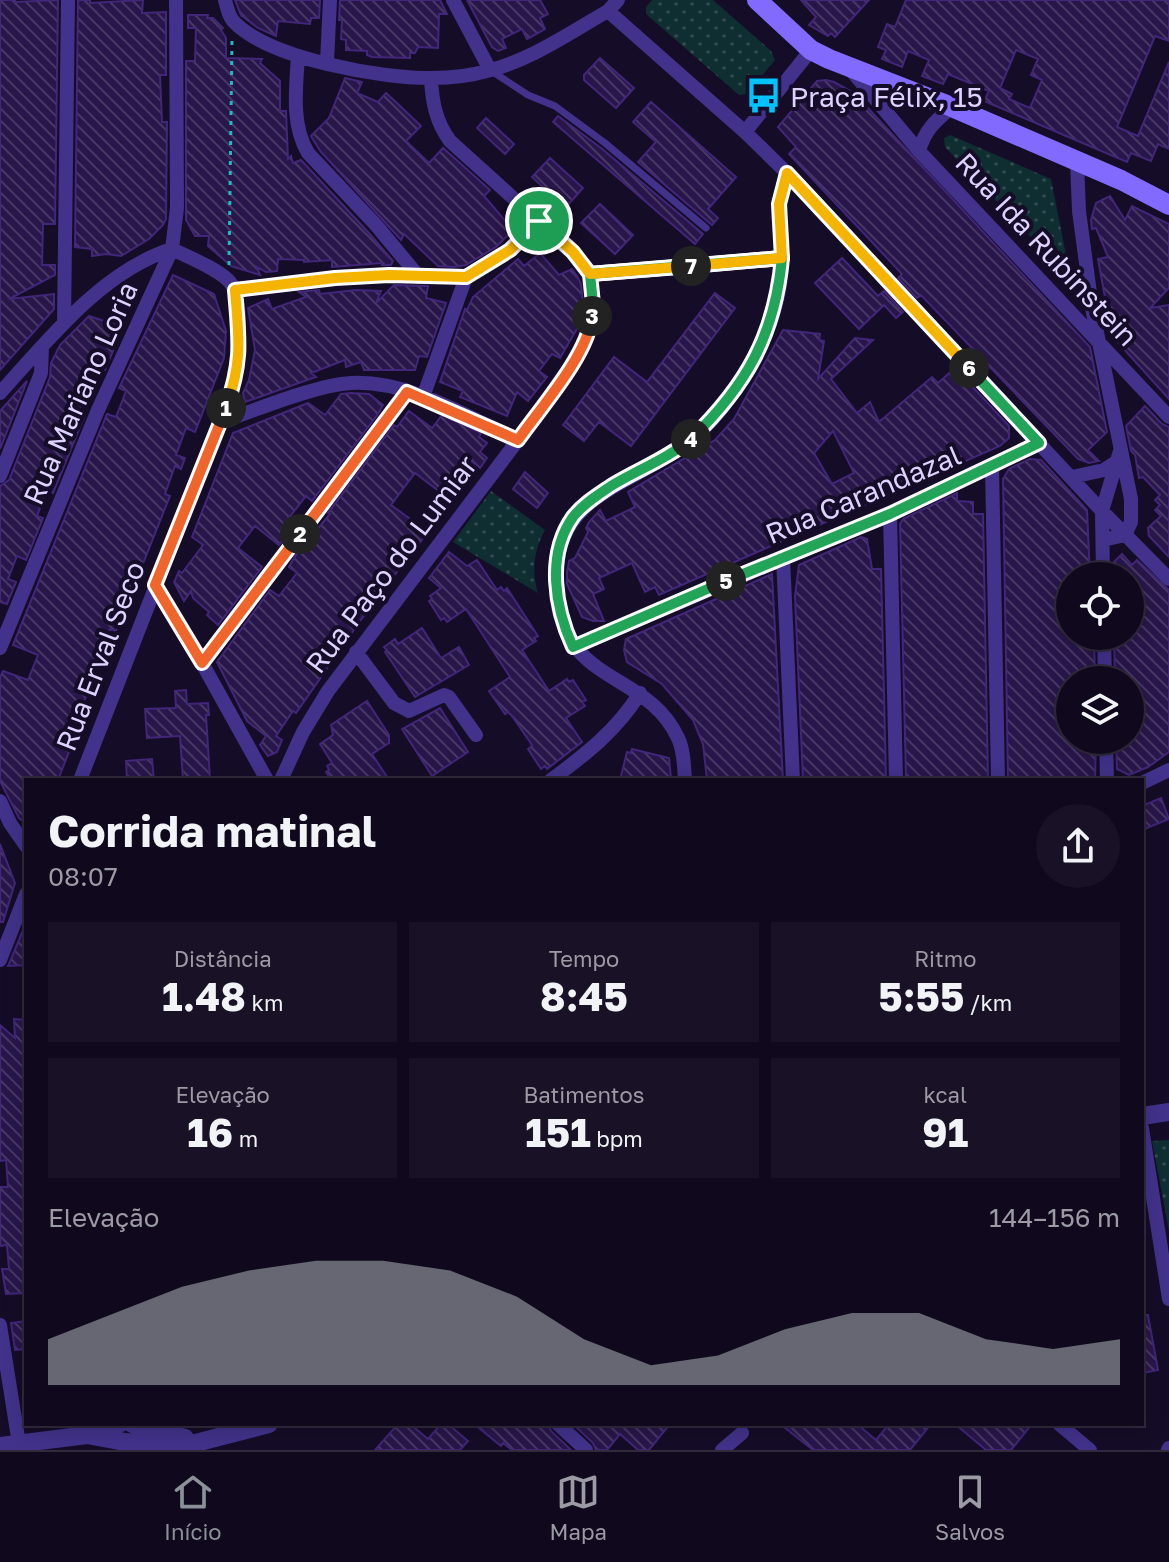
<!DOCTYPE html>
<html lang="pt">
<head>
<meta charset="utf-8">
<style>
	:root { --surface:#10091d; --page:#191226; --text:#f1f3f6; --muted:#9c9aa4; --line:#302a3b; --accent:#8c9099 }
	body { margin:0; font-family:"Golos Text",sans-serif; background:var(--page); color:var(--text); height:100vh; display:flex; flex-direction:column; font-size:30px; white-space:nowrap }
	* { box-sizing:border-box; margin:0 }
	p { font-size:26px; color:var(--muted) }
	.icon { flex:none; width:44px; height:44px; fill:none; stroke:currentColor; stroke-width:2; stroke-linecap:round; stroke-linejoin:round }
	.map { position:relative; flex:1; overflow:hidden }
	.sheet { position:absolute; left:24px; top:778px; width:1120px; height:648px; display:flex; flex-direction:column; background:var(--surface); border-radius:0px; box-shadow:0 4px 20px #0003,0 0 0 2px var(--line) }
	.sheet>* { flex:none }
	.fabs { position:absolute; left:1056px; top:562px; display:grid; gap:16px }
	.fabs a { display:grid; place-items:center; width:88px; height:88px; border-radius:50%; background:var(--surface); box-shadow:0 4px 20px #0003,0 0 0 2px var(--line); font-size:40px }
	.pin { position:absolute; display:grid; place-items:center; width:68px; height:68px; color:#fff; margin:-34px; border:4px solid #fff; border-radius:50%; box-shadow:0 2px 8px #0007 }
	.km { position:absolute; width:40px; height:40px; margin:-20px; border-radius:50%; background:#222; color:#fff; font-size:22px; line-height:40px; text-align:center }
	.round { display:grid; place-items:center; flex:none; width:84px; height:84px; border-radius:42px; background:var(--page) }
	.head { display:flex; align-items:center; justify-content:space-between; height:136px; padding:0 24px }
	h1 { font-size:44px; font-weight:700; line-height:60px }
	.figures { display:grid; grid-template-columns:repeat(3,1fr); gap:12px; height:136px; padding:8px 24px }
	.figures div { display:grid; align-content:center; border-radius:0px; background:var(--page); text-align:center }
	.figures b { font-size:40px; font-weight:700 }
	.figures small { font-size:22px; font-weight:400 }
	.figures p { font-size:22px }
	.chart { height:224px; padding:16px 24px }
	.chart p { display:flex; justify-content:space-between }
	.chart svg { width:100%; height:144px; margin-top:8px; fill:var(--accent); opacity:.7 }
	.menu { display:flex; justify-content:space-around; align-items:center; height:112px; border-top:2px solid var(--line); background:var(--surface); font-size:22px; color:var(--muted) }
	.menu a { display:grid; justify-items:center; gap:4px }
	.menu .selected { color:var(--accent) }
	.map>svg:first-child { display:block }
	.park { fill:url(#park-dots) }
	.building { fill:url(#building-back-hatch); stroke:#412679; stroke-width:2; fill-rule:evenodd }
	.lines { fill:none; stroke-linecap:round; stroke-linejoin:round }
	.path { stroke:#21b8c4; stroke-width:3; stroke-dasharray:4 6; stroke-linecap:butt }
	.service { stroke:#42328b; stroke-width:7 }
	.minor { stroke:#42328b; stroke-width:14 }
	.tertiary { stroke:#42328b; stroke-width:18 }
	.secondary { stroke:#826aff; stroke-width:20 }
	.split-1-casing { stroke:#fff; stroke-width:16 }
	.split-2-casing { stroke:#fff; stroke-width:16 }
	.split-3-casing { stroke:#fff; stroke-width:16 }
	.split-4-casing { stroke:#fff; stroke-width:16 }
	.split-5-casing { stroke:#fff; stroke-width:16 }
	.split-6-casing { stroke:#fff; stroke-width:16 }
	.split-7-casing { stroke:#fff; stroke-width:16 }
	.split-8-casing { stroke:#fff; stroke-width:16 }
	.split-1 { stroke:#f5b400; stroke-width:10 }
	.split-2 { stroke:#f0652b; stroke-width:10 }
	.split-3 { stroke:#f0652b; stroke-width:10 }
	.split-4 { stroke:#22a559; stroke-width:10 }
	.split-5 { stroke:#22a559; stroke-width:10 }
	.split-6 { stroke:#22a559; stroke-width:10 }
	.split-7 { stroke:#f5b400; stroke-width:10 }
	.split-8 { stroke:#f5b400; stroke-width:10 }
	.labels { text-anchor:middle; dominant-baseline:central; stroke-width:8; stroke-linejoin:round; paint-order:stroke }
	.poi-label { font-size:28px; fill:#ded3ff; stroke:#150c27; text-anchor:start }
	.street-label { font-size:28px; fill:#ded3ff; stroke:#150c27 }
</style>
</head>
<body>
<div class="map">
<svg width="1169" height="1450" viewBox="0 0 1169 1450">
	<defs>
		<pattern id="park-dots" width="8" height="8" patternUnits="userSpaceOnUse" patternTransform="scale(2)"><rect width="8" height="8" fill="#0f2e32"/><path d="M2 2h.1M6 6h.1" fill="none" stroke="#324b51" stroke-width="1.8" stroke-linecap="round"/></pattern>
		<pattern id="building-back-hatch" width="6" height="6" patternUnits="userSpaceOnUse" patternTransform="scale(2)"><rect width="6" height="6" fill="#28164a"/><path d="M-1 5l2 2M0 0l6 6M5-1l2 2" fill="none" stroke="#473765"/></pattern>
	</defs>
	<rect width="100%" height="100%" fill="#150c27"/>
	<!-- park -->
	<path class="park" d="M652 0H713L771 51 775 60 747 94 739 95 646 14V7Z
		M950 135 1051 179 1067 260V271H1063L945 147 944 138Z
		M491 491 545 530C534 550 531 570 538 593L453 542Z
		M1169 1140V1231L1152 1141Z"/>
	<!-- building -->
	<path class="building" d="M0 0H15V2L58 0 55 224H43L42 265H55V275L9 299 54 294V309L0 370Z
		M78 0H90V3L143 0 142 13 166 12V75H160L162 122H167L166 219 163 225 149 239 121 256 106 254 92 256V249L75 247Z
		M235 0H320L319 18H311L310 24 278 21 276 36 258 28 241 15Z
		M343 0H440L447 14H439L438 48 418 47 415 53H410V58L372 57 367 55V51L346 50V40L341 39 342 20H339L340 1Z
		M467 0H540L548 14 540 18 545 29 527 39 522 29 502 39 506 48 498 51 492 47Z
		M801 0H869L835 37 831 33 828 36 809 25 816 17Z
		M906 0H1169V41L1155 36 1117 127 1138 136 1169 62V149L1158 144 1151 161 1131 153 1127 162 984 101 989 91 948 74 943 84 922 76 929 60 908 51 902 67 882 59 886 50 878 47 887 24 895 27ZM1016 50 1038 59 1031 75 1042 80 1030 108 1009 99 1012 94 1000 88Z
		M188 15H208L207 18H213L223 28 221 30 226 38V58L262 59 260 63 280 81V111H286L288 159 291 156 293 163 301 160 368 232 393 261 391 265H382V263L332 267V260L304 262V260L278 259 277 271 266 272 257 267 260 275 231 266 208 246 209 236H195L186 220V61H195L196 28H188Z
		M600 58 634 88 616 108 584 80V75Z
		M345 78 362 82 357 93 378 102 386 93 398 104 421 126 406 141 429 163 443 148 490 190 484 196 509 225 506 227 510 233 496 247 466 265 454 267 438 266 404 234 401 240 321 152 312 138 311 136 329 118Z
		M826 80 834 82 854 93 1090 347 1107 432 1088 450 1099 461 1089 463 1078 459 921 295 917 298 898 278 902 274 789 154 796 147 778 127 817 81Z
		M651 102 736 177 708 209 718 218 712 225 638 162 656 142 633 122Z
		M558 116 601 148 703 234 695 244 553 122Z
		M486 118 514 144 505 154 477 128Z
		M550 158 583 188 565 208 532 177Z
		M1110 196 1125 220 1132 206 1169 224V288L1150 308 1169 305V399L1112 336 1098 259 1108 257 1096 228 1092 229 1091 220 1096 203Z
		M600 204 633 235 615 254 581 223Z
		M540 253 559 275 572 269 577 276 581 284 583 304 581 322 560 358 552 354 539 371 547 377 528 401 517 392 507 416 460 397 463 391 440 382 465 309 467 310 473 297 518 259 524 266Z
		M842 258 878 296 884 291 903 312 896 318 884 305 859 329 815 283Z
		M173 275 214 294 226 331 224 358 195 432 186 428 176 455 185 458 181 469 175 466 165 494 170 496 116 631 110 629 84 702 88 703 58 780H26V823L19 818 0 781V677L3 671 28 680 38 655 13 645 107 414 116 417 126 391 119 388Z
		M394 285 428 286 426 298 446 303 427 357 419 356 415 370H364L361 362 346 367 345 360 311 373 316 377 245 402 243 393 249 380 255 350 248 308 268 299 272 309 306 297 299 292 319 290 320 294 356 290 381 291 376 303Z
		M715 293 735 308 631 446 599 422 584 441 563 425 614 357 647 382Z
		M89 316 123 327 105 370 94 366 79 412 85 415 53 493 47 490 37 516 43 518 26 560 17 556 8 579 16 582 7 604 0 602V486L9 480 50 377 51 363 60 345Z
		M783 330 820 334 819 340 824 341 818 379 855 338 873 340 831 379 857 413 870 402 879 422 932 377 938 383 955 368 1009 426V438L1000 446 659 595 655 587 645 592 632 563 599 578 604 589 593 594 604 621H593L582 617 567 584V572L569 561 575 558 588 532 586 528 589 522 600 510 606 521 635 507 628 492 715 440 734 419ZM833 431 854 473 832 484 814 453Z
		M27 381 0 449V411Z
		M351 393 369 394 383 405 378 414 312 501 306 496 288 519 281 529 288 533 279 545 255 526 238 548 262 567 218 625 207 615 209 612 193 598 191 591 184 601 174 582 179 571 182 573 203 545 192 537 233 433 308 403 325 415 341 394Z
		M1145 406 1162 424 1169 427V557L1149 536 1148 528 1161 516 1155 510 1160 505 1155 500 1160 495 1143 477 1139 478 1135 455 1131 451 1126 426Z
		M409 411 432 428 442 415 481 433 479 437 487 443 480 452 487 458 480 468 472 462 456 484 461 488 452 501 415 473 391 505 428 532 372 604 296 713 293 711 276 736 282 740 277 752 268 756 260 745 266 736 247 721 217 662 270 590 279 596 297 573 289 567 295 556 330 514 328 513 394 425 397 427Z
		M1030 459 1041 460 1087 510 1090 576H1070V636H1094L1095 680H1070V740H1096L1095 780H1008L1003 479 1009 469Z
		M525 472 548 493 537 508 513 489Z
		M957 493V501L973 502V514H983L988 780H906L900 524 903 519Z
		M861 537 867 539 872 569H881L886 780H803L795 596 799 565Z
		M449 552 467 566 477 560 497 590 501 587 504 591 507 588 538 636 534 638 536 641 522 650 549 691 567 679 569 682 573 680 586 700 582 702 585 706 566 718 582 742 547 769 545 766 541 769 528 749 532 746 530 742 512 716 508 712 505 714 489 691 510 677 466 609 447 622 444 618 441 620 429 601 432 599 430 596 441 588 429 578Z
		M1122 554 1132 565 1137 560 1169 590V752L1148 767 1129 775 1117 769 1116 740H1130V680H1115L1114 636H1130V576H1113V563Z
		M772 574 783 780H771V778L707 780 703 744 693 720 662 684 627 662 624 650 626 639Z
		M422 628 441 658 459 647 469 665 415 697 385 652 387 650 384 647 395 639 398 644Z
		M186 690 187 704 208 703 209 715H206L210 779 183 780 180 736 147 738 145 709 176 708 175 691Z
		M367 701 389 735V743L372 754 389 780H331L326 772 329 770 327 766 332 763 320 744 333 735 331 725Z
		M440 708 468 752 432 776 402 729Z
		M632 749 669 758 671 778 668 780H620L627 752 631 753Z
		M152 759 154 780H127L126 761Z
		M1161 798 1169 819 1142 830V806Z
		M0 844 15 883 3 922H0Z
		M26 923V965L8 966 9 964Z
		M14 1019 26 1020V1293L6 1294 2 1269H9L7 1245 0 1246V1187H8L6 1160 0 1161V1025L15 1038Z
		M1142 1315H1148L1158 1370 1143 1373Z
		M26 1321V1349L15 1350 11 1323Z
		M398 1424H410L428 1439 441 1424H448L468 1441 460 1450H375Z
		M474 1424H548L551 1431 571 1450H512L503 1443 501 1446Z
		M573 1424H670L649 1450H638L620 1434 607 1450H596L593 1443Z
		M780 1424H857L876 1440 889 1424H931L910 1450H813Z
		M955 1424H1032L1011 1450H986Z"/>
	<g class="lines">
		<!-- path -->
		<path class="path" d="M229 265 232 40"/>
		<!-- service -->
		<path class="service" d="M493 72 528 95 555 106 605 143 706 228"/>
		<!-- minor -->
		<path class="minor" d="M225 0C227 8 229 17 234 22 270 59 383 79 433 78 451 78 469 76 487 71 531 60 569 33 608 11L618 0
			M453 0 490 70
			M608 11 745 132 787 173 1102 511 1169 579
			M298 56C296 88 291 125 308 153L376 225 419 277
			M327 62 330 0
			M850 69 919 151 1169 417
			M745 132 811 50
			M919 151C925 130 935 121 952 107
			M1077 162 1079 211 1092 308 1131 499V522L1125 535 1103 540
			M590 274 782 258
			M235 290 335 278 389 275 466 277
			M64 322 68 0
			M0 393C48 340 102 271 172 249 190 258 214 267 228 280 246 297 238 367 232 391L80 780
			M423 397 466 277 510 250 539 221
			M221 422C256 410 316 385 351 383 409 380 467 417 518 440
			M992 466 998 780
			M0 476 41 373 42 347
			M1072 477 1104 470 1118 461
			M890 514 896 780
			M783 557 793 780
			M1103 576 1102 511 1120 451
			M155 585 202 663 267 780
			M1104 636 1105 680
			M573 647 890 514 1039 443
			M0 648 98 410 172 249 177 208 176 0
			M356 652 394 703 409 711 444 695 449 697 476 735
			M202 663 407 392
			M1106 740 1107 780
			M281 780 303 732 328 691 518 440 579 354 590 329 593 304 590 274 573 252 450 141C436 122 432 102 431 78
			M551 780C585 755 617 730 640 693
			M685 780C684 767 684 750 678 738 647 670 562 686 556 590 551 492 627 490 688 442 705 429 721 411 733 393 761 353 782 307 782 258 782 240 777 221 779 203 781 193 784 183 787 173
			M1142 783 1169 770
			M0 801 10 823 26 846
			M0 960 26 894
			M1142 1128 1169 1299
			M0 1325 20 1450
			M558 1424 586 1450
			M1059 1424 1090 1450
			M722 1450 742 1433
			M1168 1450 1169 1448"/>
		<!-- tertiary -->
		<path class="tertiary" d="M1142 1116 1169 1112
			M132 1424 185 1438
			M90 1434 119 1424
			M0 1446 87 1435 125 1442 184 1446 269 1424"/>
		<!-- secondary -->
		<path class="secondary" d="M757 0 811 50 829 59 952 107 1121 180 1169 205"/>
	</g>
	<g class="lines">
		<defs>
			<path id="split-1" d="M226 408C243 359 239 340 235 290L335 278 389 275 466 277 510 250 539 221"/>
			<path id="split-2" d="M226 408 155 585 202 663 300 534"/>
			<path id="split-3" d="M300 534 407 392 518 440C541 407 588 355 592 316"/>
			<path id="split-4" d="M592 316 593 304 590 274 782 258C775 335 746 386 691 439"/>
			<path id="split-5" d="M691 439C667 459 637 470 611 486 598 495 583 504 573 517 546 555 555 608 573 647L726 581"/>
			<path id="split-6" d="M726 581 890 514 1039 443 969 368"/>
			<path id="split-7" d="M691 266 782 258 779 204 787 173 969 368"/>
			<path id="split-8" d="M539 221 573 252 590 274 691 266"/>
		</defs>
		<!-- split-1 casing -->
		<use href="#split-1" class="split-1-casing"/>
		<!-- split-2 casing -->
		<use href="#split-2" class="split-2-casing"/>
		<!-- split-3 casing -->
		<use href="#split-3" class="split-3-casing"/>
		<!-- split-4 casing -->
		<use href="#split-4" class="split-4-casing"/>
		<!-- split-5 casing -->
		<use href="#split-5" class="split-5-casing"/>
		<!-- split-6 casing -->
		<use href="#split-6" class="split-6-casing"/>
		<!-- split-7 casing -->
		<use href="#split-7" class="split-7-casing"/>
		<!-- split-8 casing -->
		<use href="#split-8" class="split-8-casing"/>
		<!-- split-1 -->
		<use href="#split-1" class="split-1"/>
		<!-- split-2 -->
		<use href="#split-2" class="split-2"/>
		<!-- split-3 -->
		<use href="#split-3" class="split-3"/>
		<!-- split-4 -->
		<use href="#split-4" class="split-4"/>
		<!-- split-5 -->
		<use href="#split-5" class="split-5"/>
		<!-- split-6 -->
		<use href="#split-6" class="split-6"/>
		<!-- split-7 -->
		<use href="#split-7" class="split-7"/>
		<!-- split-8 -->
		<use href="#split-8" class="split-8"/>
	</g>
	<!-- icons -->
	<defs>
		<symbol id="bus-bare" viewBox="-9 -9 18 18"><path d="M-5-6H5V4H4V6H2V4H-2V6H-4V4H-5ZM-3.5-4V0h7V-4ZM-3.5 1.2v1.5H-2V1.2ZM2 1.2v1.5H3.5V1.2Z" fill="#00c2fe" stroke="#150c27" stroke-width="2.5" paint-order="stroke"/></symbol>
	</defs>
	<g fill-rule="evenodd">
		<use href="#bus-bare" x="738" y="70" width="51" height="51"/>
	</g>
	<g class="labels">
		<!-- poi labels -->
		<g class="poi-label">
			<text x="790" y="96">Praça Félix, 15</text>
		</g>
		<!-- street labels -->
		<g class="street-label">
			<text transform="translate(1047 249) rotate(47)">Rua Ida Rubinstein</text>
			<text transform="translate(80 393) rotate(-66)">Rua Mariano Loria</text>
			<text transform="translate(863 494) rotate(-23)">Rua Carandazal</text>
			<text transform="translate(391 564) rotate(-53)">Rua Paço do Lumiar</text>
			<text transform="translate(100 656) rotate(-69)">Rua Erval Seco</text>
		</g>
	</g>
</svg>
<div class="fabs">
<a><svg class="icon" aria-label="locate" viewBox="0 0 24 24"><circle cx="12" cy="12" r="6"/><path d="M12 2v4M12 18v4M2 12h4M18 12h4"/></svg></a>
<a><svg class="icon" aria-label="layers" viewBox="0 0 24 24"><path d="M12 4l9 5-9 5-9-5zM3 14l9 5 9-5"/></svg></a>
</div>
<div class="pin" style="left:539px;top:221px;background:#1e9e55"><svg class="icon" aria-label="arrive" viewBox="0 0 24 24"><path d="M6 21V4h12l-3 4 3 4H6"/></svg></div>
<b class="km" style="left:226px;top:408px">1</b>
<b class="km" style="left:300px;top:534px">2</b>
<b class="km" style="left:592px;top:316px">3</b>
<b class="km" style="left:691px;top:439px">4</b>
<b class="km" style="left:726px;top:581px">5</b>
<b class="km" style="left:969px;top:368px">6</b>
<b class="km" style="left:691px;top:266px">7</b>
<section class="sheet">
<div class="head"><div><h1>Corrida matinal</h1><p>08:07</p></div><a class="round"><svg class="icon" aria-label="share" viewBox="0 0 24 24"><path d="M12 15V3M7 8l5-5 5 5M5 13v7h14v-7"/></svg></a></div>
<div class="figures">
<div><p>Distância</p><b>1.48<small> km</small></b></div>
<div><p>Tempo</p><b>8:45</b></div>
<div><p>Ritmo</p><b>5:55<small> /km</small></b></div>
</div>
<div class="figures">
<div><p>Elevação</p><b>16<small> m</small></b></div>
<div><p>Batimentos</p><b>151<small> bpm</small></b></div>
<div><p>kcal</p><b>91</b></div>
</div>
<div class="chart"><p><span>Elevação</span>144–156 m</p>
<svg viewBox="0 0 160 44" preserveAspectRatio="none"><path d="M0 44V30L10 22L20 14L30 9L40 6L50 6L60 9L70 17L80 30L90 38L100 35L110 27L120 22L130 22L140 30L150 33L160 30V44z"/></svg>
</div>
</section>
</div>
<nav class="menu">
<a class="selected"><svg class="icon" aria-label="home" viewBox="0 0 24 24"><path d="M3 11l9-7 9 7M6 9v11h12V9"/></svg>Início</a>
<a><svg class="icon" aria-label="map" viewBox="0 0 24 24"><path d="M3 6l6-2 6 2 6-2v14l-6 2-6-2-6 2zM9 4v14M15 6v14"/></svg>Mapa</a>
<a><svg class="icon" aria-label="saved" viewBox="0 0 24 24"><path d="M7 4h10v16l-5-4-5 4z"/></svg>Salvos</a>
</nav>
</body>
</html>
